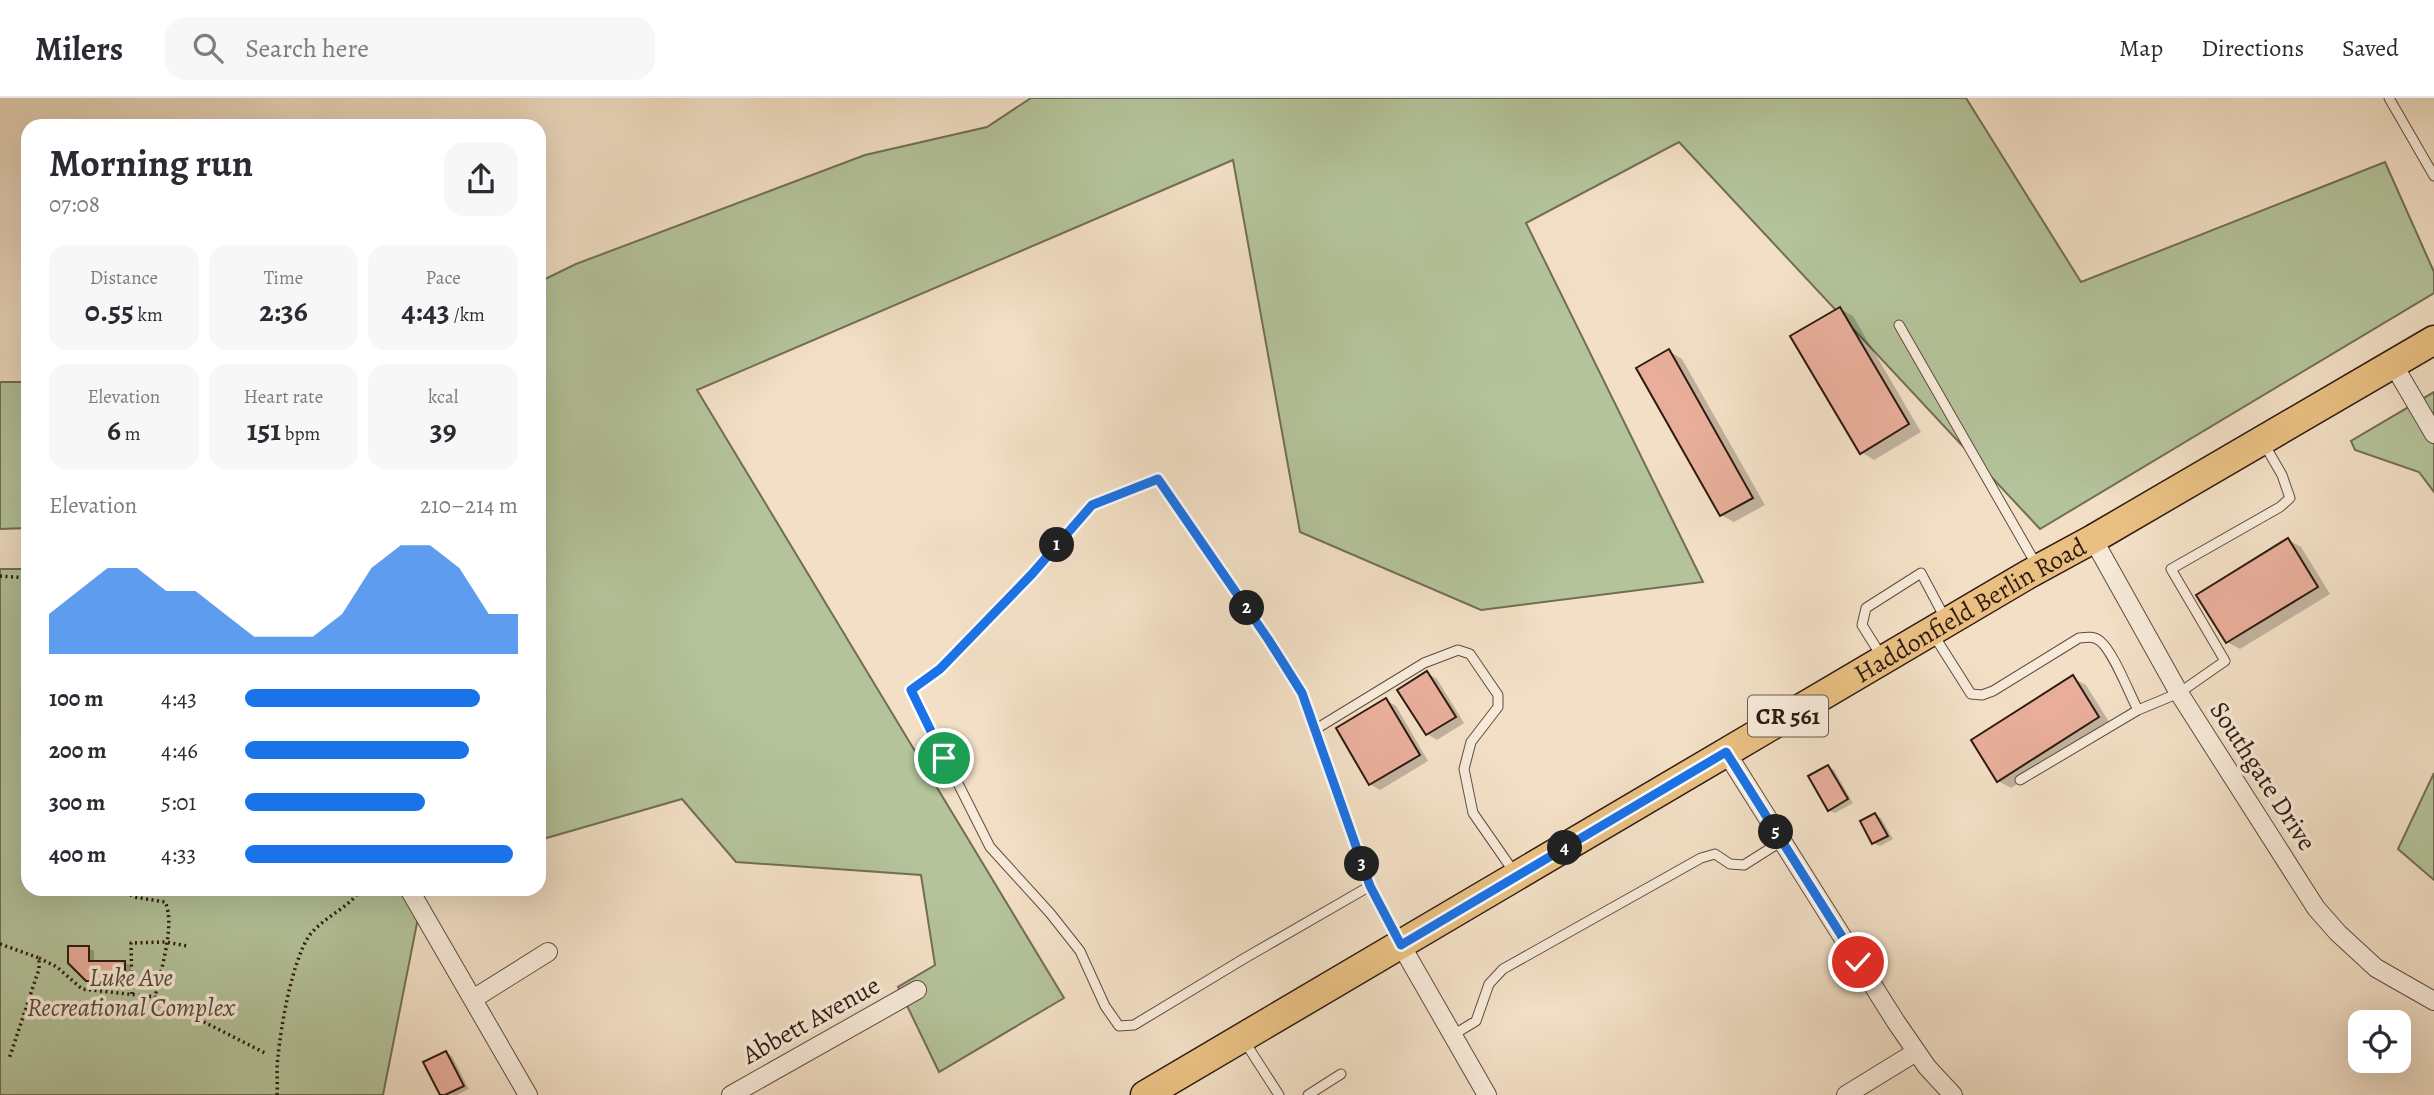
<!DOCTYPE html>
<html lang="en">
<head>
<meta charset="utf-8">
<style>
	:root { --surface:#fff; --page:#f7f7f7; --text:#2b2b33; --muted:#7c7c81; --line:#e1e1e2; --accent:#1a73e8 }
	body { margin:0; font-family:Alegreya,serif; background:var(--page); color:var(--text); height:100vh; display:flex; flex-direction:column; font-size:26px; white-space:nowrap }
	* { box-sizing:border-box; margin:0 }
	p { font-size:23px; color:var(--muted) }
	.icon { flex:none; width:38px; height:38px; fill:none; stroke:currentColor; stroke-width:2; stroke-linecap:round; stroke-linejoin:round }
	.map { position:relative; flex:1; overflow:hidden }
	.details { position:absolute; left:21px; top:21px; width:525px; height:777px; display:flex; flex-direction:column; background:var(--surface); border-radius:21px; box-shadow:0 7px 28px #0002 }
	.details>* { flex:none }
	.buttons { position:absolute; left:2348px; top:912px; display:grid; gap:14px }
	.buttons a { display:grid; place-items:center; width:63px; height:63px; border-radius:14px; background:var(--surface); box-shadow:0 7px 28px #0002; font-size:35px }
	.pin { position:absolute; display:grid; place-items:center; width:60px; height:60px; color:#fff; margin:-30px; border:4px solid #fff; border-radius:50%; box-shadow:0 2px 7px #0007 }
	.km { position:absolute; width:35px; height:35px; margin:-18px; border-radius:50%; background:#222; color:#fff; font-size:19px; line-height:35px; text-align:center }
	.round { display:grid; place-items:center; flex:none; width:74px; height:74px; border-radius:21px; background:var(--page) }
	.headline { display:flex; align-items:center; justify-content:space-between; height:119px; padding:0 28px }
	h1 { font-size:38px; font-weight:600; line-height:52px }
	.stats { display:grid; grid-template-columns:repeat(3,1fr); gap:10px; height:119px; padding:7px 28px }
	.stats div { display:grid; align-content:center; border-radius:18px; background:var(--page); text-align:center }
	.stats b { font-size:30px; font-weight:600 }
	.stats small { font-size:19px; font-weight:400 }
	.stats p { font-size:19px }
	.chart { height:196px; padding:14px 28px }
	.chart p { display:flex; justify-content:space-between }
	.chart svg { width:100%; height:126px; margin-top:7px; fill:var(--accent); opacity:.7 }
	ul { padding:0 28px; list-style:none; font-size:23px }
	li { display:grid; grid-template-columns:112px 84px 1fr; align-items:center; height:52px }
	li i { height:18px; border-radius:9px; background:var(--accent) }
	header { display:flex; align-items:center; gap:42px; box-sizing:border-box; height:98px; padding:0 35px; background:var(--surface); border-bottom:2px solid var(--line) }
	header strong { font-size:33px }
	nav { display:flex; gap:38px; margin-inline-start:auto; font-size:24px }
	.search { width:490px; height:63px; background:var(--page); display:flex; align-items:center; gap:18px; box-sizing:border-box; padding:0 24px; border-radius:21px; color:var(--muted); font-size:26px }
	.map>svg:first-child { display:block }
	.green { fill:#b4c39a; stroke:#726e56; stroke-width:2 }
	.shadow { fill:#0003 }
	.building { fill:#e8ae9a; stroke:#2f1a13; stroke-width:2 }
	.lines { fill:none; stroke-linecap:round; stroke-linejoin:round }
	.service-casing { stroke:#604b40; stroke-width:11 }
	.minor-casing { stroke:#604b40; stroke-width:20 }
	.primary-casing { stroke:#2f1a13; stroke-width:31 }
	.path { stroke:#2f1a13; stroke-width:3.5; stroke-dasharray:2 3.5; stroke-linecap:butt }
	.service { stroke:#f7ead9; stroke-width:9 }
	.minor { stroke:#f7ead9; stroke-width:18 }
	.primary { stroke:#e9c082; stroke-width:28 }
	.route-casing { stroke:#fff; stroke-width:14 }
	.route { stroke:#1a73e8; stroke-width:9 }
	.labels { text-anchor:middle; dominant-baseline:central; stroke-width:7; stroke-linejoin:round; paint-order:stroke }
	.shield { fill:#f7ead9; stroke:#6b584e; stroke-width:2 }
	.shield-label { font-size:24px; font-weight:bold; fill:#2f1a13 }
	.street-label { font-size:26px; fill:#2f1a13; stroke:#f7ead9 }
	.park-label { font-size:26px; font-style:italic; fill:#574d3c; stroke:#f7ead9 }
</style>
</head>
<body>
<header>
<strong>Milers</strong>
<div class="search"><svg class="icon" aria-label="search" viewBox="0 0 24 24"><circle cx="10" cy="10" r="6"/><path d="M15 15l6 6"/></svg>Search here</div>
<nav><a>Map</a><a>Directions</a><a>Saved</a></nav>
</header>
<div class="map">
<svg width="2434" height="997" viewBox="0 0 2434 997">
	<rect width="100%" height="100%" fill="#f2dfc5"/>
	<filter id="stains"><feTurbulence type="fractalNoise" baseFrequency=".00286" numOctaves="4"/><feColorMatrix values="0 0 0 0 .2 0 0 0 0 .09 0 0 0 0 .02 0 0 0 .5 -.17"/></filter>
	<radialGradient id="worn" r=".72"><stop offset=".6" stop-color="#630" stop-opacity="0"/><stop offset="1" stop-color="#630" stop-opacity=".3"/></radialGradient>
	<!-- green -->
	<path class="green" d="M1031 0H1966L2081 184 2385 64 2434 174V195L2040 431 1679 44 1526 125 1703 484 1481 512 1300 434 1233 62 697 292 1064 900 939 974 898 889 935 867 921 777 736 764 682 701 543 741 539 732V184L576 166 865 57 987 29Z
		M0 284H28V430L0 431Z
		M2434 294V394L2419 374 2355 352 2351 343Z
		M0 471H28V791H405L419 815 383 997H0Z
		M2434 675V782L2398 751Z"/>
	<!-- shadow -->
	<path class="shadow" d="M1840 211 1853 218 1921 334 1874 362 1861 354Z
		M1669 253 1682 261 1765 407 1734 424 1721 417Z
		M2288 442 2301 449 2330 496 2240 551 2227 544Z
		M1427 575 1437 581 1464 625 1437 642 1427 636Z
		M2073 580 2086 587 2111 627 2011 690 1998 683Z
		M1386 602 1396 608 1428 663 1380 692 1370 686Z
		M1828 669 1834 672 1853 705 1835 715 1829 712Z
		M1875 717 1881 720 1893 741 1880 748 1873 745Z
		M88 850 94 853V864H124L131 868 130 885H94L88 881Z
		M446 955 452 958 469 991 457 997H442Z"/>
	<!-- building -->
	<path class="building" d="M1840 209 1909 326 1860 356 1790 238Z
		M1669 251 1753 400 1720 418 1636 270Z
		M2288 440 2318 489 2226 545 2196 497Z
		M1427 573 1456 619 1426 637 1397 592Z
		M2073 577 2099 619 1997 684 1971 642Z
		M1386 600 1420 657 1369 687 1336 630Z
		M1828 667 1848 701 1828 713 1808 678Z
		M1875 715 1888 738 1872 746 1860 723Z
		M68 848H89V863H125V883H86L68 865Z
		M446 953 464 988 445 997H440L423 964Z"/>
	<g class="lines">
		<defs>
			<path id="service" d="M2389 0 2434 78
				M1899 227 2036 466
				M1933 536 1971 596 1982 597 1993 593 2079 540C2087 539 2094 538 2100 543 2113 553 2129 595 2138 612L2179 595 2225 563 2171 471 2280 409 2290 400 2282 377 2263 344
				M1882 559 1862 527 1866 510 1921 475 1946 522
				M1316 631 1424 565 1458 552 1470 556 1498 597V609L1471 644 1464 671 1473 715 1514 774
				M2020 682 2138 612
				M1370 788 1245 860 1134 927 1119 928 1105 908 1080 853 1050 815 990 749 911 592 940 571 1032 476 1092 407 1158 381 1268 541 1302 595 1370 788 1399 843
				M1453 937 1476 923 1489 886 1503 871 1701 760 1715 756 1730 766 1744 767 1782 743
				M1243 941 1279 997
				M1308 997 1341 976"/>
			<path id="minor" d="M2393 266 2434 336
				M2093 441 2179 595 2316 810 2338 835 2376 870 2434 903
				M1726 654 1896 924 1927 969 1953 997
				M409 791 528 997
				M1401 847 1487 997
				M473 901 548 854
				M731 997 917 892
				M1846 997 1916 954"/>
			<g id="primary">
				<path id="s1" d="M1145 997 2027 477 2093 441 2434 242"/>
			</g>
		</defs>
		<!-- service casing -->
		<use href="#service" class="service-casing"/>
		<!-- minor casing -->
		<use href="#minor" class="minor-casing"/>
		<!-- primary casing -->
		<use href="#primary" class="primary-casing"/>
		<!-- path -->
		<path class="path" d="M0 478 28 480
			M121 791 134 799 165 804C176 826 160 875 155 899
			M0 846 39 860V871L9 961
			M39 860 57 869 82 891 155 899 265 955
			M132 896 131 845 166 844 187 848
			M277 997C278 984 276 972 278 959 281 927 292 864 309 838 323 819 348 811 361 791"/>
		<!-- service -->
		<use href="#service" class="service"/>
		<!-- minor -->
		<use href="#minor" class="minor"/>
		<!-- primary -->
		<use href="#primary" class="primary"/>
	</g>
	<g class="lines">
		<defs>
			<path id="route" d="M944 660 911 592 940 571 1032 476 1092 407 1158 381 1268 541 1302 595 1370 788 1401 847 1726 654 1858 864"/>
		</defs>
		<!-- route casing -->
		<use href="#route" class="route-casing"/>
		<!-- route -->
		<use href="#route" class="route"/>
	</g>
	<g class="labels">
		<!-- shield labels -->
		<rect class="shield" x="1748" y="597.5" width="80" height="41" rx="5"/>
		<g class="shield-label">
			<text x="1788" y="618">CR 561</text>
		</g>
		<!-- street labels -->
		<g class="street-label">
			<text stroke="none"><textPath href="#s1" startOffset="957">Haddonfield Berlin Road</textPath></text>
			<text transform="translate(2263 678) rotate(57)">Southgate Drive</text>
			<text transform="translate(811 922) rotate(-29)">Abbett Avenue</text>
		</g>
		<!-- park labels -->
		<g class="park-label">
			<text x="131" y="879">Luke Ave<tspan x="131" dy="30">Recreational Complex</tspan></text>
		</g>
	</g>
	<rect width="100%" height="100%" filter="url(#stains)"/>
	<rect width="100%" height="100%" fill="url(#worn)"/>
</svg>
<div class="buttons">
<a><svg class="icon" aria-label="locate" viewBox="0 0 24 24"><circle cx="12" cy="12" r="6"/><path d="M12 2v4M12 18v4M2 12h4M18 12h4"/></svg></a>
</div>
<div class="pin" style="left:944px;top:660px;background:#1e9e55"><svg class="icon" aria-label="arrive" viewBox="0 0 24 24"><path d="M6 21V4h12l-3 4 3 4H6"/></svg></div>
<div class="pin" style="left:1858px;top:864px;background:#d93025"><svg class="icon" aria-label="check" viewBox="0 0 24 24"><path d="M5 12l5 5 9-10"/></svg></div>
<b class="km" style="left:1057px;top:447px">1</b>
<b class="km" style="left:1247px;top:510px">2</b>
<b class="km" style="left:1362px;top:766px">3</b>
<b class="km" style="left:1565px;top:750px">4</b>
<b class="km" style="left:1776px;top:734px">5</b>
<section class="details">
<div class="headline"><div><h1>Morning run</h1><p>07:08</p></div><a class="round"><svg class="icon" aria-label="share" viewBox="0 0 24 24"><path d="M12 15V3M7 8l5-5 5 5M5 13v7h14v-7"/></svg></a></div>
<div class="stats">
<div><p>Distance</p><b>0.55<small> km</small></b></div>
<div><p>Time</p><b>2:36</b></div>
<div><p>Pace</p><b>4:43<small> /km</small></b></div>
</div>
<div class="stats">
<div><p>Elevation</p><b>6<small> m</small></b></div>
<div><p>Heart rate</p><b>151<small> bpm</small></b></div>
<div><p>kcal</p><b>39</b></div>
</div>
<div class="chart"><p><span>Elevation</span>210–214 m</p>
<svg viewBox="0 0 160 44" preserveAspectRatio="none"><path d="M0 44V30L10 22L20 14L30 14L40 22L50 22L60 30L70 38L80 38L90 38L100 30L110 14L120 6L130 6L140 14L150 30L160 30V44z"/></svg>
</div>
<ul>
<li><b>100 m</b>4:43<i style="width:86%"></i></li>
<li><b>200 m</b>4:46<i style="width:82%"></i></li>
<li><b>300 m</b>5:01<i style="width:66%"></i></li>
<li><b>400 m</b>4:33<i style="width:98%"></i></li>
</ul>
</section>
</div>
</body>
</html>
